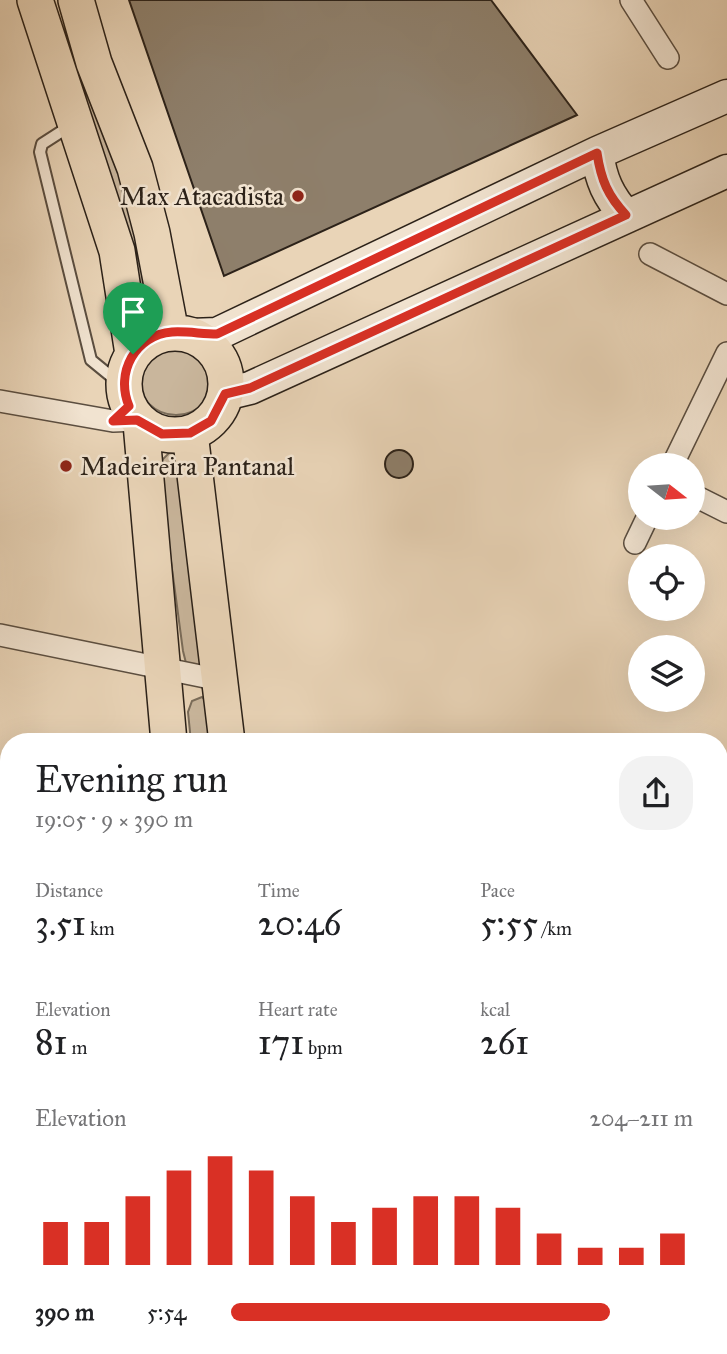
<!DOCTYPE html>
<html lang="en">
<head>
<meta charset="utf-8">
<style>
	:root { --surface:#fff; --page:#f2f2f2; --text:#202124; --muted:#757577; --accent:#d93025 }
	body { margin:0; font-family:"IM FELL Great Primer",serif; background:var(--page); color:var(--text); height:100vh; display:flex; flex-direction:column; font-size:26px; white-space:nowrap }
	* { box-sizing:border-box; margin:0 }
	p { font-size:23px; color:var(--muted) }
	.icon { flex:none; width:38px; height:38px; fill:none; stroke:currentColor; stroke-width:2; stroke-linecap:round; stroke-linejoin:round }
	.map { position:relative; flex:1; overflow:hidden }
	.details { position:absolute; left:0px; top:733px; width:728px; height:621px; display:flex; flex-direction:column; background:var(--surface); border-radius:28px 28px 0 0; box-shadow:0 7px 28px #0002 }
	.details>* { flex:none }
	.needle { width:46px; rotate:107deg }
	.fabs { position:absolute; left:628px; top:453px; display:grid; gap:14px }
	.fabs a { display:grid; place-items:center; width:77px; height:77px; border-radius:50%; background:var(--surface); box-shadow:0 7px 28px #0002; font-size:35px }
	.pin { position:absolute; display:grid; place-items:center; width:60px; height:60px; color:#fff; margin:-72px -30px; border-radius:50% 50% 50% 0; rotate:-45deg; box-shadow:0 0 7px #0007 }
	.pin .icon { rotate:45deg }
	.round { display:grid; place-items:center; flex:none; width:74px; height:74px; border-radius:28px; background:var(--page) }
	.headline { display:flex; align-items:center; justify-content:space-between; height:119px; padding:0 35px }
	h1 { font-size:38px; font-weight:600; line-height:52px }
	.figures { display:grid; grid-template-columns:repeat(3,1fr); gap:10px; height:119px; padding:7px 35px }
	.figures div { display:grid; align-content:center }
	.figures b { font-size:35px; font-weight:600 }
	.figures small { font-size:19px; font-weight:400 }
	.figures p { font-size:19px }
	.chart { height:196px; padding:14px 35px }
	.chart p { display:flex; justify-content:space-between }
	.chart svg { width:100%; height:126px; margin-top:7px; stroke:var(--accent); stroke-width:6 }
	ul { padding:0 35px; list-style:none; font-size:23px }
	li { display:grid; grid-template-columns:112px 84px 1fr; align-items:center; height:52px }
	li i { height:18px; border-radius:9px; background:var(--accent) }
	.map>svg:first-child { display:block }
	.green { fill:#c9b69c; stroke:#7a6c5a; stroke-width:2 }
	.building { fill:#8e7f6b; stroke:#2c2219; stroke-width:2 }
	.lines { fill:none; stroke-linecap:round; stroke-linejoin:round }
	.service-casing { stroke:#5b4e40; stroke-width:14 }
	.minor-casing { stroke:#5b4e40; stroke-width:24 }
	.secondary-casing { stroke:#2c2219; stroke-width:35 }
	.primary-casing { stroke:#2c2219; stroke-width:38 }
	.service { stroke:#f1e3d0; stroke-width:10 }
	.minor { stroke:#f1e3d0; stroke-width:21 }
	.secondary { stroke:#f1e3d0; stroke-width:32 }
	.primary { stroke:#e9d4b7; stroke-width:35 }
	.route-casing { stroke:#fff; stroke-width:14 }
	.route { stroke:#d93025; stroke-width:9 }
	.poi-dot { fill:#8f2418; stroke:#f1e3d0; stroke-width:2.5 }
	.labels { text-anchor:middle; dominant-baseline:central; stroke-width:5; stroke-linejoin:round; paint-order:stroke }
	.poi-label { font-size:26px; fill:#2c2219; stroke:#f1e3d0; text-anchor:end }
</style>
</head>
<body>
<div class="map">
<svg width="727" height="1354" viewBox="0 0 727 1354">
	<rect width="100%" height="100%" fill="#e9d4b7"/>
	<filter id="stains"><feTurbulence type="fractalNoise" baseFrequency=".00286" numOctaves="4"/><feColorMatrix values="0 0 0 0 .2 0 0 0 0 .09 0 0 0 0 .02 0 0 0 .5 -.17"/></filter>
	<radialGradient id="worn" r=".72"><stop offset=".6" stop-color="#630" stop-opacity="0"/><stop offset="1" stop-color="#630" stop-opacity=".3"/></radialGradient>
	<!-- green -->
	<path class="green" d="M82 86 94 104 147 238 151 316 139 318 77 100Z
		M138 377a38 38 0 1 1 76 0a38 38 0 1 1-76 0Z
		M170 452 177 454 208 664 197 671 187 667 183 651 158 464Z
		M202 697 209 704 213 742H191L188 712 192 701Z
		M142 1346H235L236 1354H140Z"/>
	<!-- building -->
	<path class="building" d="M129 0H491L577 115 224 276Z
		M385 464a14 14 0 1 1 28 0a14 14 0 1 1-28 0Z"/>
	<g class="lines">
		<defs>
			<path id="service" d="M70 126 42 144 40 152 91 360 124 387"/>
			<path id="minor" d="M631 0 668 58
				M650 254 727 294
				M0 401 113 421 137 420
				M672 466 727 353
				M693 495 727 512
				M635 543 647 518
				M0 635 220 680
				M0 870 9 872
				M0 1117 9 1119
				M719 1148H727
				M126 1354 128 1346"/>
			<path id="secondary" d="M597 153C601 180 608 196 626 216
				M190 335 217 334 597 153 727 96
				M225 394 250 388 727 171"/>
			<path id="primary" d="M35 0 117 251 133 354
				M76 0 94 63 135 168 152 233 171 333
				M124 384a51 51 0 1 1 102 0a51 51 0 1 1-102 0Z
				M141 423 169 742
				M190 433 227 742
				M244 1346 245 1354
				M297 1346 298 1354"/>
		</defs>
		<!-- service casing -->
		<use href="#service" class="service-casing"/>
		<!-- minor casing -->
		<use href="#minor" class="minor-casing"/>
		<!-- secondary casing -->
		<use href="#secondary" class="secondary-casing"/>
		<!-- primary casing -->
		<use href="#primary" class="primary-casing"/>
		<!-- service -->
		<use href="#service" class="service"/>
		<!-- minor -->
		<use href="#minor" class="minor"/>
		<!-- secondary -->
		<use href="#secondary" class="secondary"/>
		<!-- primary -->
		<use href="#primary" class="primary"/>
	</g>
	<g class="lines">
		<defs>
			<path id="route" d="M597 153C601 180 608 196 626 215L250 388 225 394 211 421 190 433 162 434 137 420 113 421 129 406C115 373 135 335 172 332 187 331 202 334 217 334Z"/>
		</defs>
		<!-- route casing -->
		<use href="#route" class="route-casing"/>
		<!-- route -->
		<use href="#route" class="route"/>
	</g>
	<!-- markers -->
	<g class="poi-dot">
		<circle cx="298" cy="196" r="7"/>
		<circle cx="66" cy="466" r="7"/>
	</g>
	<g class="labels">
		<!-- poi labels -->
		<g class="poi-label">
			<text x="284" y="196">Max Atacadista</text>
			<text x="80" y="466" text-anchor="start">Madeireira Pantanal</text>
		</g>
	</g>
	<rect width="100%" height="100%" filter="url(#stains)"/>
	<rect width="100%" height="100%" fill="url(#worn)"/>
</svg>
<div class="fabs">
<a><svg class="needle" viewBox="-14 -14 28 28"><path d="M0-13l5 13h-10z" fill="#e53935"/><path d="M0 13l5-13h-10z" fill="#757577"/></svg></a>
<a><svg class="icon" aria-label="locate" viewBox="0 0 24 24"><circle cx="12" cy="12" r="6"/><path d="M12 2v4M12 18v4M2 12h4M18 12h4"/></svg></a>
<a><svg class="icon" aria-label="layers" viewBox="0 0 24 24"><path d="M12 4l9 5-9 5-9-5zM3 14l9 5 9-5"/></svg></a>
</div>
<div class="pin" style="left:133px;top:354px;background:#1e9e55"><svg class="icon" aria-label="arrive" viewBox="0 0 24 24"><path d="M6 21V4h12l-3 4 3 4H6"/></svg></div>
<section class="details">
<div class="headline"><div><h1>Evening run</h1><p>19:05 · 9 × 390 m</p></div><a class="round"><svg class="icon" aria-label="share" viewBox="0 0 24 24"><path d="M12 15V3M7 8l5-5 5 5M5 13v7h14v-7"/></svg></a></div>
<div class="figures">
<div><p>Distance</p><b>3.51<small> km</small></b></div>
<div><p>Time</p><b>20:46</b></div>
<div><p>Pace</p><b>5:55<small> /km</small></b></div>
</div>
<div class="figures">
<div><p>Elevation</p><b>81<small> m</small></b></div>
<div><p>Heart rate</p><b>171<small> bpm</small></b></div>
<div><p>kcal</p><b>261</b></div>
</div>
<div class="chart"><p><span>Elevation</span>204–211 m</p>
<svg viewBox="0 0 160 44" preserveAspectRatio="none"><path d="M5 44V29M15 44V29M25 44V20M35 44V11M45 44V6M55 44V11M65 44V20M75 44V29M85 44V24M95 44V20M105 44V20M115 44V24M125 44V33M135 44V38M145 44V38M155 44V33"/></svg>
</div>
<ul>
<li><b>390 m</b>5:54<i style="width:82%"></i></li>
</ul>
</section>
</div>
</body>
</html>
